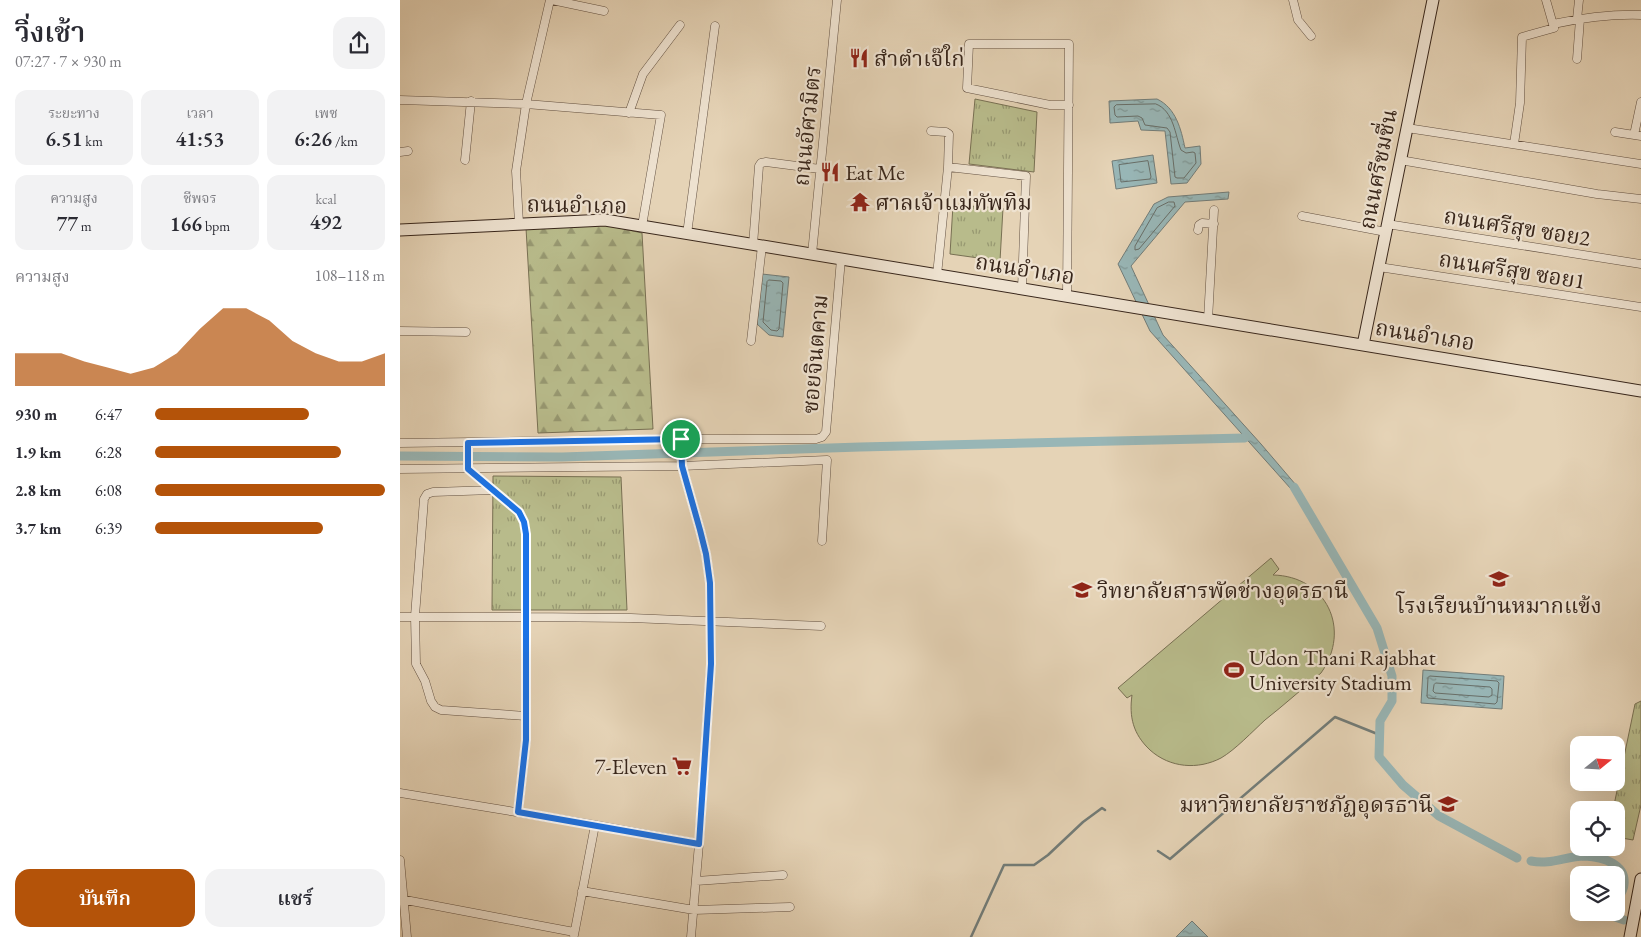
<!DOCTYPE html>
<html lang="th">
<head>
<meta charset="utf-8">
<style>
	:root { --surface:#fff; --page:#f2f2f3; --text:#2b2b33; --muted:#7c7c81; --accent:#b45309 }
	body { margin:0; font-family:"EB Garamond","Noto Serif Thai",serif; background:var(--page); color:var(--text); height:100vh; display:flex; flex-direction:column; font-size:19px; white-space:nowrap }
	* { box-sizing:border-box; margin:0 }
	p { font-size:16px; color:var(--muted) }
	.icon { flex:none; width:28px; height:28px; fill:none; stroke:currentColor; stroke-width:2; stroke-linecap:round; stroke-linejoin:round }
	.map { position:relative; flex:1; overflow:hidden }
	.details { display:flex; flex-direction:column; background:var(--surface); width:400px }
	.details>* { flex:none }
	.needle { width:32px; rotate:72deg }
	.fabs { position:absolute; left:1170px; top:736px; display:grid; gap:10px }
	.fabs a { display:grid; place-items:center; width:55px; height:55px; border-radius:10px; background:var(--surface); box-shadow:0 5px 20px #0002; font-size:25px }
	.pin { position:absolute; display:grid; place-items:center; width:42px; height:42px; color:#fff; margin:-21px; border:2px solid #fff; border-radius:50%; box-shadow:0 1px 5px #0007 }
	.round { display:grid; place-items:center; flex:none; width:52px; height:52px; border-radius:15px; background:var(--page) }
	.headline { display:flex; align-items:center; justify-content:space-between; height:85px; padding:0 15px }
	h1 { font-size:28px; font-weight:600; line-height:38px }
	.stats { display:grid; grid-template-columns:repeat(3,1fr); gap:8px; height:85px; padding:5px 15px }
	.stats div { display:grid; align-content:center; border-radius:12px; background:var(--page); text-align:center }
	.stats b { font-size:21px; font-weight:600 }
	.stats small { font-size:14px; font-weight:400 }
	.stats p { font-size:14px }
	.chart { height:140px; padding:10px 15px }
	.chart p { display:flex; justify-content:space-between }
	.chart svg { width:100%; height:90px; margin-top:5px; fill:var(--accent); opacity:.7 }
	.button { display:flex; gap:10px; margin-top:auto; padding:10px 15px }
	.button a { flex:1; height:58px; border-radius:15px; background:var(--accent); color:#fff; font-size:20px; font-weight:600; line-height:58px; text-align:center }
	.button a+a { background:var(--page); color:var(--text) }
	ul { padding:0 15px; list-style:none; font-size:16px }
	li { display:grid; grid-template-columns:80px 60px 1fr; align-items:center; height:38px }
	li i { height:12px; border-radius:6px; background:var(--accent) }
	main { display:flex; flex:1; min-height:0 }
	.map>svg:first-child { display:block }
	.grass { fill:url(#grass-tufts); stroke:#787053 }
	.forest { fill:url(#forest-firs); stroke:#787053 }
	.green { fill:#b8bb8b; stroke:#787053 }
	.water { fill:url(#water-ripples); stroke:#727c78 }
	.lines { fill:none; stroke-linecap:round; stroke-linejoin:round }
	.shore { stroke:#686e68; stroke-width:1 }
	.stream { stroke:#727c78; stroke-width:2.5 }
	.canal { stroke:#98b6b6; stroke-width:9 }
	.street-casing { stroke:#635142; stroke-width:9 }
	.secondary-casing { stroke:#38261b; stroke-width:13 }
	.street { stroke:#eee2d0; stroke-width:8 }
	.secondary { stroke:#eee2d0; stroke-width:11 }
	.route-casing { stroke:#fff; stroke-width:10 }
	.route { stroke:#1a73e8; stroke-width:6 }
	.labels { text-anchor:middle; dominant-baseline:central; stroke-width:4.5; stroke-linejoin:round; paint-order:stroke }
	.poi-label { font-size:22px; fill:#38261b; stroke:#eee2d0; text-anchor:start }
	.street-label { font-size:22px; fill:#38261b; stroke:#eee2d0 }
</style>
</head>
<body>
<main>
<section class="details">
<div class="headline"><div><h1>วิ่งเช้า</h1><p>07:27 · 7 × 930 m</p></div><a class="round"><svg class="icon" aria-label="share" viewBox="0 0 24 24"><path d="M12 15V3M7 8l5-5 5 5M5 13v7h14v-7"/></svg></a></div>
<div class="stats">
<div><p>ระยะทาง</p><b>6.51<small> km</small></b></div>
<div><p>เวลา</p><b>41:53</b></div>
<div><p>เพซ</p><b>6:26<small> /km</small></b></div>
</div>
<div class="stats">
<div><p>ความสูง</p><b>77<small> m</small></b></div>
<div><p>ชีพจร</p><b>166<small> bpm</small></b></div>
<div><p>kcal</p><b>492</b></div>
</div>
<div class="chart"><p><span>ความสูง</span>108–118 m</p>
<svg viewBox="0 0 160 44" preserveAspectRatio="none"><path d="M0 44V28L10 28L20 28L30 32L40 35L50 38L60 35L70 28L80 16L90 6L100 6L110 12L120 22L130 28L140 32L150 32L160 28V44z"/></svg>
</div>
<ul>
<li><b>930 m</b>6:47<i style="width:67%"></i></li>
<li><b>1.9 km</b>6:28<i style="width:81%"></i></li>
<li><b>2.8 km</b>6:08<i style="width:100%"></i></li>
<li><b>3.7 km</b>6:39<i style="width:73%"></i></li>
</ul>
<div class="button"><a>บันทึก</a><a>แชร์</a></div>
</section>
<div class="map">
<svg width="1241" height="937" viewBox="0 0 1241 937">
	<defs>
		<pattern id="grass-tufts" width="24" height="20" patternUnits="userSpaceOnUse" patternTransform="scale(1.25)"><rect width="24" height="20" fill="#b8bb8b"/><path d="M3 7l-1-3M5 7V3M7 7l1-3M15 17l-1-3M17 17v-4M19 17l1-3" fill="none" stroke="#979871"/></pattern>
		<pattern id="forest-firs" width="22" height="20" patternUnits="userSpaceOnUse" patternTransform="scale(1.25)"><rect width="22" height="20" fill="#b8bb8b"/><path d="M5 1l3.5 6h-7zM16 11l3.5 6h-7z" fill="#979871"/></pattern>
		<pattern id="water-ripples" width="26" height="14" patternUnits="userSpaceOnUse" patternTransform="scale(1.25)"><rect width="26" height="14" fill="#98b6b6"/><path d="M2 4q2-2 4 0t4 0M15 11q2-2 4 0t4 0" fill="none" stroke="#7d9493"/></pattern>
	</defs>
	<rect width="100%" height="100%" fill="#e5d3b6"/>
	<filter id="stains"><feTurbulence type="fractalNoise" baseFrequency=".004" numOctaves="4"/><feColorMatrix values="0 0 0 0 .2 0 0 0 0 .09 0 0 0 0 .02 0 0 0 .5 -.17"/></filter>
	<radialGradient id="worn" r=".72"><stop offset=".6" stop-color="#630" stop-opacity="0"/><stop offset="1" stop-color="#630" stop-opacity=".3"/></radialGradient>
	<!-- grass -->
	<path class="grass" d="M575 99 637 112 634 172 569 164Z
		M553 205 603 208 600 261 550 254Z
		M93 476 221 477 227 610H92Z
		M1241 701V805L1233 840 1216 837V810H1213L1235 704Z"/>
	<!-- forest -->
	<path class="forest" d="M206 225 242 233 253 429 138 433 126 228Z"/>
	<!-- green -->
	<path class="green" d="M871 558 879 569 873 575C926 576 952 629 921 673 902 689 884 705 865 720 853 731 835 750 821 758 798 770 770 768 750 750 733 734 729 717 732 695L727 698 718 688Z"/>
	<!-- water -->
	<path class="water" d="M757 99C776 108 781 129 785 148L800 146 801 164 787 183 771 184 765 131 741 130 738 121 710 123 709 101Z
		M753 155 757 183 716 189 712 161Z
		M829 192 828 199 785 202 731 266 763 335 861 444 896 485 891 489 750 331 718 264 754 204 768 197Z
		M362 274 389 277 383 337 369 335 357 324Z
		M1023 670 1104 676 1102 709 1021 703Z
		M792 921 808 937H776Z"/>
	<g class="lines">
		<!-- shore -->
		<path class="shore" d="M756 104C774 111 775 135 781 150L786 153 793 152 795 153 796 163 784 178H777L775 177 770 132 767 128 745 125 742 118 738 116 717 117 715 115 714 107 716 105Z
			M748 161 751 177 750 179 721 182 719 165Z
			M769 202H774L775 206 739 249 735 250V246L757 208Z
			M369 280 381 281 383 283 379 329 377 331 371 330 363 322 367 282Z
			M1030 676 1097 681 1099 683 1097 702 1095 704 1028 698 1027 696 1028 678Z
			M1036 683 1090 687 1092 689V695L1089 697 1035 693 1033 691 1034 685Z"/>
		<!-- stream -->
		<path class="stream" d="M758 851 770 859 935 717 980 735
			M571 937 604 865H634L648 855 683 822 702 808 705 810"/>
		<!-- canal -->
		<path class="canal" d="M0 456 162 457 460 447 845 438
			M894 487 977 628 992 676V701L980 721 979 757 1003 785 1039 816 1117 858
			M1131 861C1151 865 1166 856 1185 856 1203 857 1226 864 1224 884 1224 890 1219 897 1216 902
			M1214 912 1215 917 1224 920"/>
		<defs>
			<path id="street" d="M152 0 204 11
				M893 0 898 20 911 36
				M1177 19 1179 0
				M1153 24C1182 18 1211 14 1241 15
				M1177 59 1180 19
				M0 100 126 104 261 115 242 226
				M229 113 243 74 280 25
				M1007 128 1241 164
				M531 131 546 132 549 134 548 167
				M1215 132 1241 136
				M1234 135 1241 102
				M1114 144 1120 103 1122 37 1154 28 1146 0
				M0 152 8 151
				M65 160 71 101
				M1000 160 1197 194 1241 199
				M902 216 986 232
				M119 223 116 171 126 104 150 0
				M987 224 1241 264
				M798 230 799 225 802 223 814 224
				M287 234 315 26
				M353 245 359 166 361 163 366 162 420 169
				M412 254 437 0
				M979 267 1241 307
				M537 275 548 167 626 176 622 289
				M667 297C668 212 669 128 669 44H569L567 88 650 105H669
				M808 320 814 210
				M0 331 66 332
				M351 341 362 246
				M281 439 282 466 300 530 306 554 310 583 311 664 299 844 291 937
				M0 443 281 439H416L422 437 426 432 441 259
				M68 443V469L119 512 124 522 126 534V617L231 618 421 626
				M0 469 282 466 427 460 422 541
				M93 490 33 492 27 494 24 499 15 616 16 664 25 681 31 701 35 707 41 710 126 716
				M0 617H126V740L118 812
				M0 793 195 825 299 844
				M0 860 7 937
				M296 881 383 875
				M182 891 294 910 390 907
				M0 899 174 932
				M174 935 195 825"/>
			<path id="secondary" d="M0 230 205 220 1241 391
				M963 345 1033 0
				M1230 937 1241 879"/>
		</defs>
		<!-- street casing -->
		<use href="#street" class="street-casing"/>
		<!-- secondary casing -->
		<use href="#secondary" class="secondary-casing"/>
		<!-- street -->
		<use href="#street" class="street"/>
		<!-- secondary -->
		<use href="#secondary" class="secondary"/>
	</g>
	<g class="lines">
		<defs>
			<path id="route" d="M281 439 282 466 300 530 306 554 310 583 311 664 299 844 118 812 126 740V534L124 522 119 512 68 469V443Z"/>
		</defs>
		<!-- route casing -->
		<use href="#route" class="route-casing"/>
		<!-- route -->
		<use href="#route" class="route"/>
	</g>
	<!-- icons -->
	<defs>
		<symbol id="restaurant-bare" viewBox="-9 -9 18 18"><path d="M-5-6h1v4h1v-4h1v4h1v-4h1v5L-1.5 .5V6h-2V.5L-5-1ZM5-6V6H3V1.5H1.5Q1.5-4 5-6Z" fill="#8f2418" stroke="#eee2d0" stroke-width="2.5" paint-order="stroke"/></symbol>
		<symbol id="temple-bare" viewBox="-9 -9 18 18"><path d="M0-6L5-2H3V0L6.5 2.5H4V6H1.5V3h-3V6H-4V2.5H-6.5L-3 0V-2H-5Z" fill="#8f2418" stroke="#eee2d0" stroke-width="2.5" paint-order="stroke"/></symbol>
		<symbol id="school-bare" viewBox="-9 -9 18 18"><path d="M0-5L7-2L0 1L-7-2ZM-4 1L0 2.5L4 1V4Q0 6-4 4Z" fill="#8f2418" stroke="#eee2d0" stroke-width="2.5" paint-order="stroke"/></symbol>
		<symbol id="university-bare" viewBox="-9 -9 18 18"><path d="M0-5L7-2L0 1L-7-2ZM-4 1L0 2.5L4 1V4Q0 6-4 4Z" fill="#8f2418" stroke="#eee2d0" stroke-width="2.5" paint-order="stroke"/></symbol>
		<symbol id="stadium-bare" viewBox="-9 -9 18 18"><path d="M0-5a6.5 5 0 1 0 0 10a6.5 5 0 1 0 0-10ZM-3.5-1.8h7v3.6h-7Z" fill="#8f2418" stroke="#eee2d0" stroke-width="2.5" paint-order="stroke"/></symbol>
		<symbol id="supermarket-bare" viewBox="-9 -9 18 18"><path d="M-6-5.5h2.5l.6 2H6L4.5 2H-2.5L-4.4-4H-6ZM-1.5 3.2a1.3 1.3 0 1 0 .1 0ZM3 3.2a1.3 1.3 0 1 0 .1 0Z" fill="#8f2418" stroke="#eee2d0" stroke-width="2.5" paint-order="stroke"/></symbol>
	</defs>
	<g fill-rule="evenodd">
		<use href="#restaurant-bare" x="445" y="44" width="28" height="28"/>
		<use href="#restaurant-bare" x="416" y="158" width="28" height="28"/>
		<use href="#temple-bare" x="446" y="188" width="28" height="28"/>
		<use href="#school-bare" x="1085" y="565" width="28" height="28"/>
		<use href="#university-bare" x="668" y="576" width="28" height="28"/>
		<use href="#stadium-bare" x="820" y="656" width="28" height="28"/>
		<use href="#supermarket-bare" x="268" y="752" width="28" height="28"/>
		<use href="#university-bare" x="1034" y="790" width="28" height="28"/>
	</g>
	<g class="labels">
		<!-- poi labels -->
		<g class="poi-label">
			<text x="474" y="58">สำตำเจ๊ใก่</text>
			<text x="445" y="172">Eat Me</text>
			<text x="475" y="202">ศาลเจ้าแม่ทัพทิม</text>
			<text x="697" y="590">วิทยาลัยสารพัดช่างอุดรธานี</text>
			<text x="1099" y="605" text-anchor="middle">โรงเรียนบ้านหมากแข้ง</text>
			<text x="849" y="657">Udon Thani Rajabhat<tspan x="849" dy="25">University Stadium</tspan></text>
			<text x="267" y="766" text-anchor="end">7-Eleven</text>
			<text x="1033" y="804" text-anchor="end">มหาวิทยาลัยราชภัฏอุดรธานี</text>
		</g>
		<!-- street labels -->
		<g class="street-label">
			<text transform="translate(407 126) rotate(-84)">ถนนอัศวมิตร</text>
			<text transform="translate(978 169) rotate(-79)">ถนนศรีชมชื่น</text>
			<text transform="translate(177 205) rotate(1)">ถนนอำเภอ</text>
			<text transform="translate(1117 227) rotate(9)">ถนนศรีสุข ซอย2</text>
			<text transform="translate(625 269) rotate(9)">ถนนอำเภอ</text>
			<text transform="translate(1112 270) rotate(9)">ถนนศรีสุข ซอย1</text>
			<text transform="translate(1025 335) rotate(9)">ถนนอำเภอ</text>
			<text transform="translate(415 354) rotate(-85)">ซอยจินตคาม</text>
		</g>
	</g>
	<rect width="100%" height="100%" filter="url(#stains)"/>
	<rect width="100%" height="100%" fill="url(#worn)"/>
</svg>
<div class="fabs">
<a><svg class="needle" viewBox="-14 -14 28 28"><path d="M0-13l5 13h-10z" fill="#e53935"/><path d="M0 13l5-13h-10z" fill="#7c7c81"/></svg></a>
<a><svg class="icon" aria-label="locate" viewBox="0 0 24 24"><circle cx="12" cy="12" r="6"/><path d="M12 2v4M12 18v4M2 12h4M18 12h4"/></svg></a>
<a><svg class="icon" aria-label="layers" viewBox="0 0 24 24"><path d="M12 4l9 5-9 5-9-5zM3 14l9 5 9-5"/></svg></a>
</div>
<div class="pin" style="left:281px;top:439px;background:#1e9e55"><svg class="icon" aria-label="arrive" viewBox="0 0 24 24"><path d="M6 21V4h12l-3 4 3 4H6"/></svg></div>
</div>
</main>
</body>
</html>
